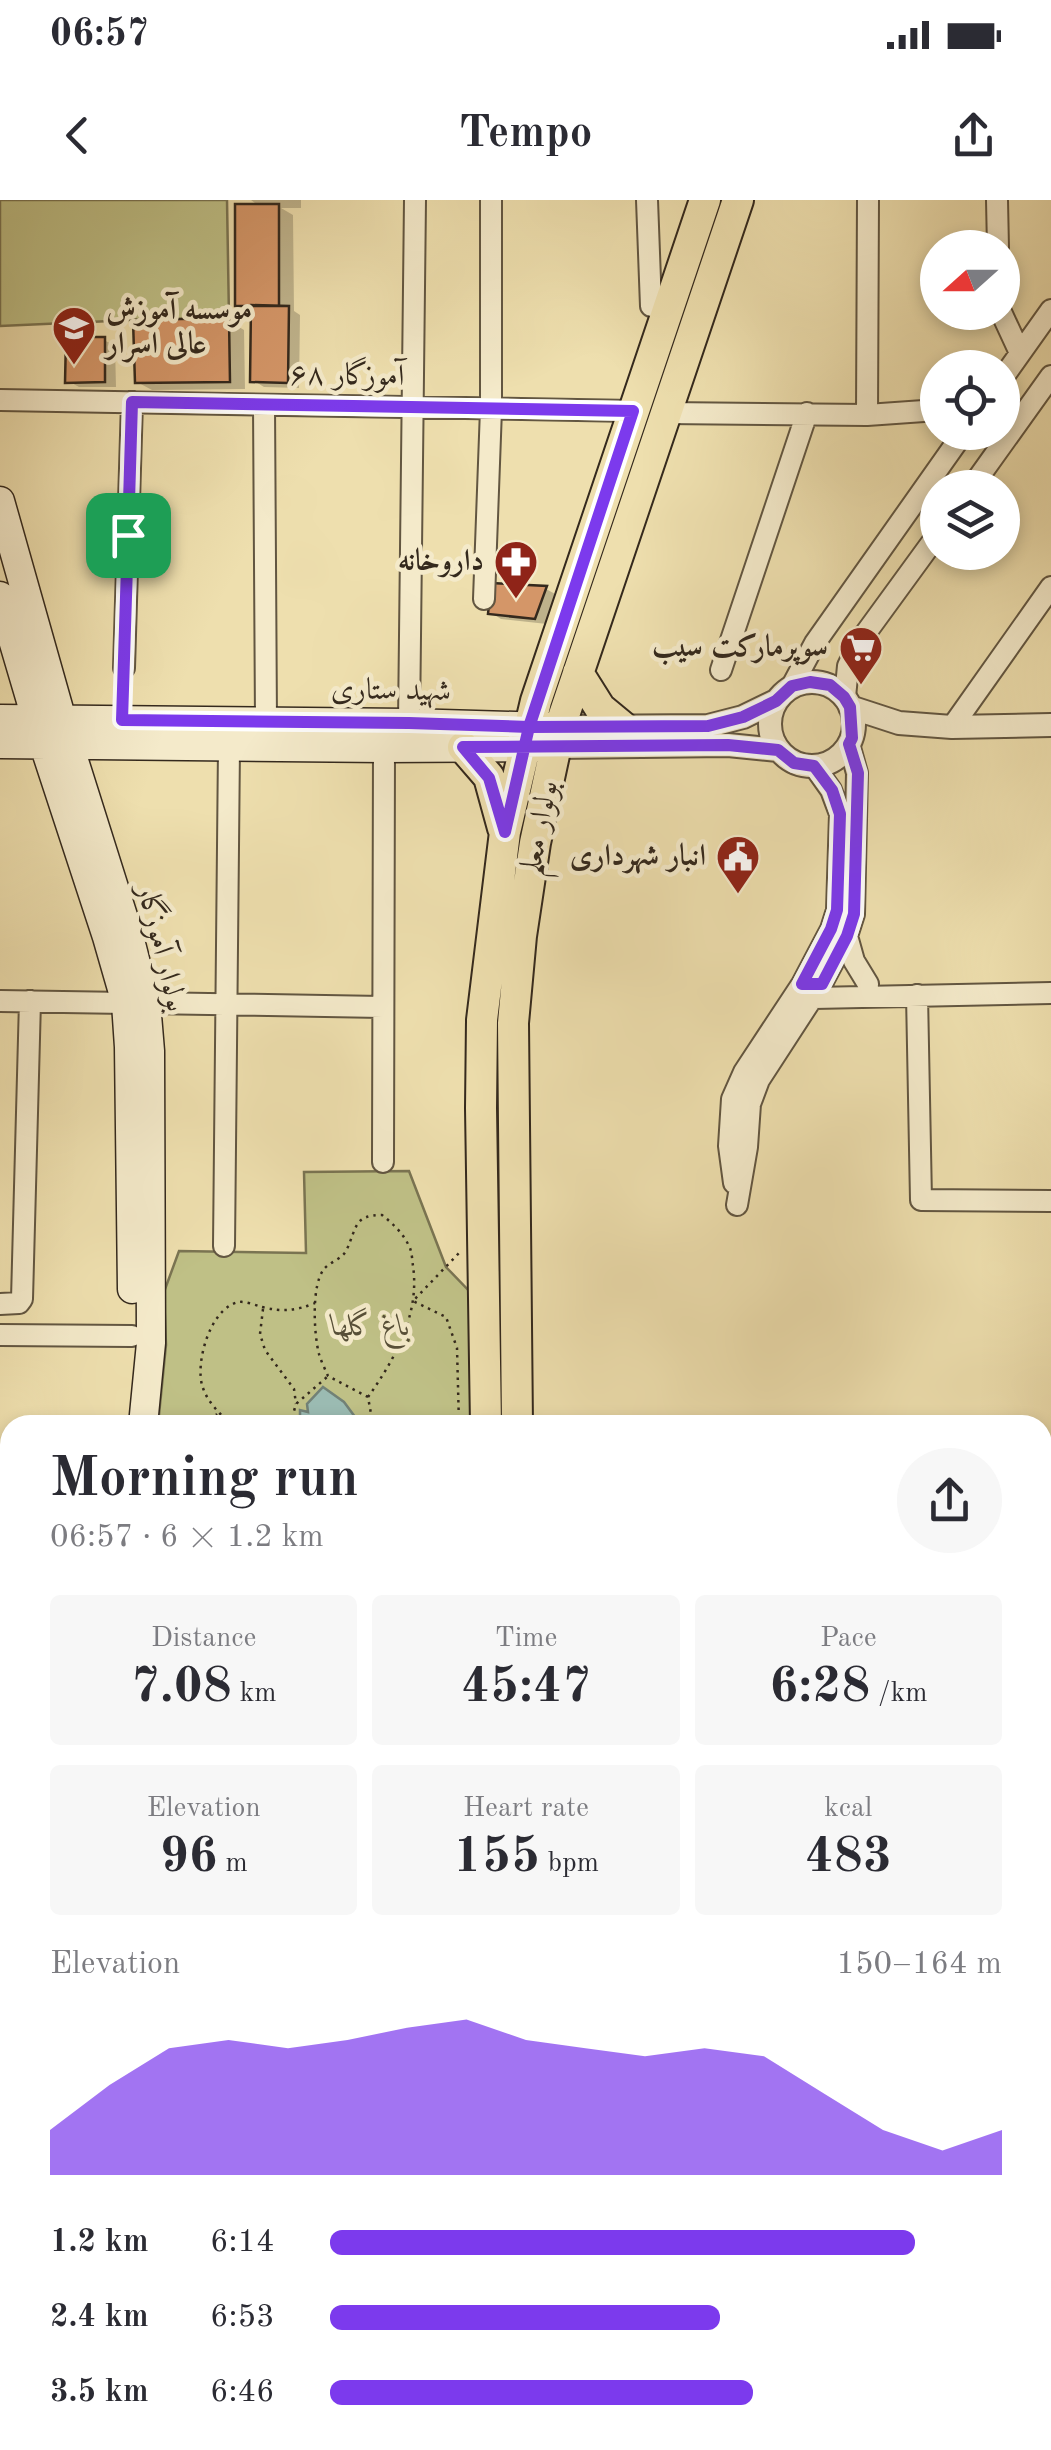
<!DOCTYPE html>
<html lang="en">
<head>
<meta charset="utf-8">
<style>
	:root { --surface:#fff; --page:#f7f7f7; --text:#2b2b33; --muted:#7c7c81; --accent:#7c3aed }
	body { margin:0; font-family:"Old Standard TT",Amiri,serif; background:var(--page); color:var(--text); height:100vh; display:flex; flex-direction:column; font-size:38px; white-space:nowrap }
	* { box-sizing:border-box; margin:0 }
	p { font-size:32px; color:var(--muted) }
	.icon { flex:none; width:55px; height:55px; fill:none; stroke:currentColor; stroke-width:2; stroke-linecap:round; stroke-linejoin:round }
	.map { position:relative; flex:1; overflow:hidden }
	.details { position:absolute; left:0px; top:1215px; width:1052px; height:1035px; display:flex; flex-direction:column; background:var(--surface); border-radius:30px 30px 0 0; box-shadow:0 5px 15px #0003 }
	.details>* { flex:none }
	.needle { width:65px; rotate:249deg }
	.tools { position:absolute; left:920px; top:30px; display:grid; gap:20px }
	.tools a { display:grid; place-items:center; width:100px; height:100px; border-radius:50%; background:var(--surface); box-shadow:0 5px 15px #0003; font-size:50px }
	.pin { position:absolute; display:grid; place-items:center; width:85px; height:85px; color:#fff; margin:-42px; border-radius:20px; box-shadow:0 5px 15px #0006 }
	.round { display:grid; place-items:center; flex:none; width:105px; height:105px; border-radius:52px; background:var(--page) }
	.summary { display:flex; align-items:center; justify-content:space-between; height:170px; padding:0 50px }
	h1 { font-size:55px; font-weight:800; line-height:75px }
	.metrics { display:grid; grid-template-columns:repeat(3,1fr); gap:15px; height:170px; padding:10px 50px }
	.metrics div { display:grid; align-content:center; border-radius:10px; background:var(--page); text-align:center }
	.metrics b { font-size:50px; font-weight:800 }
	.metrics small { font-size:28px; font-weight:400 }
	.metrics p { font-size:28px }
	.chart { height:280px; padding:20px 50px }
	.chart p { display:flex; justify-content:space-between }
	.chart svg { width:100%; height:180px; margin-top:10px; fill:var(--accent); opacity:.7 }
	ul { padding:0 50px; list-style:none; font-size:32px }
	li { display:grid; grid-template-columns:160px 120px 1fr; align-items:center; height:75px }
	li i { height:25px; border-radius:12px; background:var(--accent) }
	.status { display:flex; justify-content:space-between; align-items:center; height:70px; padding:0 50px; background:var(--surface); direction:ltr }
	.status svg { height:28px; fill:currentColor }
	header { display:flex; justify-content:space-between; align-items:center; height:130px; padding:0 50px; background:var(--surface); font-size:45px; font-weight:800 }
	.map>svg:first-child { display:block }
	.green { fill:#bfc086; stroke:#7a7452; stroke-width:2.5 }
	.water { fill:#9bbbb2; stroke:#728176; stroke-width:2.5 }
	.shadow { fill:#0003 }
	.building { fill:#d49668; stroke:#34291d; stroke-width:2.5 }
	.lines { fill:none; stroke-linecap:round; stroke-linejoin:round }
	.minor-casing { stroke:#625641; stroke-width:24 }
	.tertiary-casing { stroke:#625641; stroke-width:26 }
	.secondary-casing { stroke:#34291d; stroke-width:31 }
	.primary-casing { stroke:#34291d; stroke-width:34 }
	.path { stroke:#34291d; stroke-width:2.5; stroke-dasharray:2.5 5; stroke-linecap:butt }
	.minor { stroke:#f4eaca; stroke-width:20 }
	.tertiary { stroke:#f4eaca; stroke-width:22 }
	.secondary { stroke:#f4eaca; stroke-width:28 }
	.primary { stroke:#eedfae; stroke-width:30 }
	.route-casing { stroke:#fff; stroke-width:20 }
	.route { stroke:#7c3aed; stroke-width:12 }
	.labels { text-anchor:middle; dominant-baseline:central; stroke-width:9; stroke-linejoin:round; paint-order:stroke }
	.poi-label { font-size:30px; font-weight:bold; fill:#34291d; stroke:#f4eaca; text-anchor:end }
	.street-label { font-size:30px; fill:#34291d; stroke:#f4eaca }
	.park-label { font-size:30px; font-style:italic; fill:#574f37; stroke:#f4eaca }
</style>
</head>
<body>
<div class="status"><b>06:57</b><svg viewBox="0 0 49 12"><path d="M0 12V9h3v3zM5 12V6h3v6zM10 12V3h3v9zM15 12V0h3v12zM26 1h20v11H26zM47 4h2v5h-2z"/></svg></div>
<header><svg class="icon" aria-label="back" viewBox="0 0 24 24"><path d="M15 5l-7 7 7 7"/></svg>Tempo<svg class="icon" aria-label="share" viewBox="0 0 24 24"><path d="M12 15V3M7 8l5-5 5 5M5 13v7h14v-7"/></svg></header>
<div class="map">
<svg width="1051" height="2250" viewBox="0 0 1051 2250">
	<rect width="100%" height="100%" fill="#eedfae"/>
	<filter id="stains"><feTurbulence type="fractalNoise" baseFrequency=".002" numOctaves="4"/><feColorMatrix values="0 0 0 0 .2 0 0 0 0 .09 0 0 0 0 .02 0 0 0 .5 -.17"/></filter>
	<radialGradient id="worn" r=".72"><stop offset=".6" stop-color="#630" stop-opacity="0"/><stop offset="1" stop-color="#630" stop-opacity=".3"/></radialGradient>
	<!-- green -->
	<path class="green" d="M0 0H227L229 118 133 120 0 126Z
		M409 971 446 1067 472 1094 476 1225H158L166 1145 164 1092 179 1051 306 1053 304 972Z
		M0 2108 10 2109V2240H55V2250H0Z"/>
	<!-- water -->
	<path class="water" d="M323 1187 344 1202 361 1225H300V1210L308 1212 307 1204Z"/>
	<!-- shadow -->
	<path class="shadow" d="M251 0H301V8H281L293 15 294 111 300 115 299 188 264 187 253 180 254 113 238 104 259 6Z
		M229 121 244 130 245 189 152 190 137 182Z
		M104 140 115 146 116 187H79L68 181Z
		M546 389 557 395 547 424 501 419 490 412Z"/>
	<!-- building -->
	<path class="building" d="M235 4H279V106H235Z
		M251 105 289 106 288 183 250 182Z
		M229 118 230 182 135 183 133 120Z
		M66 137H105V182L65 183Z
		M491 383 547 386 535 419 488 414Z"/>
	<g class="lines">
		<defs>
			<path id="minor" d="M647 0 651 106
				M997 0 998 48
				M1001 112 1020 153
				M1002 179 1051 110
				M0 200 633 211
				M264 205 266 521
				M665 213 867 215 938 210
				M867 215 868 0
				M971 288 1051 176
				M484 399 491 209V0
				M124 468 132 202
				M721 470 807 213
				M792 486 815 443 964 232
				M845 497 848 466 860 441 938 334
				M409 523 415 0
				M952 527 1051 387
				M847 736 854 761 868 784
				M807 789 814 798 1051 793
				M917 795 921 1000 1051 1001
				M0 801 126 803
				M146 803 382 807
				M383 962 384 548
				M734 983 729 946 732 899 744 872 802 784 831 729 837 710 840 614 831 590 814 566
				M737 1005 747 947 750 904 759 880 822 783 847 736 854 714 857 573 849 544
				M224 1046 229 547
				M0 1104 19 1103 22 1099 30 801
				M0 1135 132 1136
				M0 1399H10
				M0 1619 10 1618
				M1042 1781H1051
				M0 1871H10
				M0 2046H10
				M1042 2077H1051
				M198 2240V2250
				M410 2240V2250
				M61 2250V2240
				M339 2250V2240
				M639 2250V2240
				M796 2250V2240
				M881 2250 882 2240
				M1007 2250V2240"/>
			<path id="tertiary" d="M770 524a42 42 0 1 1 84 0a42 42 0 1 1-84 0Z
				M850 507 899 523 952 527 1051 525
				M560 527 708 526 743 517 776 501
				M555 547 728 545 778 550
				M1042 1543H1051
				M1042 2162H1051"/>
			<path id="secondary" d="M0 301 69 545 128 732 146 803 150 851 151 1143 143 1225
				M0 396 44 545 107 737 126 803 129 847 132 1089
				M0 519 409 523 548 527
				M0 544 384 548 543 547
				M0 1540 10 1527
				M0 1568 10 1558"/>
			<path id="primary" d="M578 473 600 508 623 527
				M463 547 489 577 503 628
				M486 1225 481 908 482 820 505 632 536 501 705 0
				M517 1225 513 823 521 736 535 643 560 527 738 0
				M494 2240 495 2250
				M520 2250V2240"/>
		</defs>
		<!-- minor casing -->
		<use href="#minor" class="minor-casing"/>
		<!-- tertiary casing -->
		<use href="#tertiary" class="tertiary-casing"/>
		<!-- secondary casing -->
		<use href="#secondary" class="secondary-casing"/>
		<!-- primary casing -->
		<use href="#primary" class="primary-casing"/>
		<!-- path -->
		<path class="path" d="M263 1109 260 1134 265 1150 294 1189 296 1204
			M368 1197C395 1159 420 1114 413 1066 412 1059 412 1050 408 1044 402 1032 392 1023 382 1015 354 1015 357 1027 347 1049 343 1059 331 1061 324 1069 311 1085 314 1135 319 1154 321 1161 325 1169 328 1176L368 1197 373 1225
			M205 1225 217 1214
			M232 1225C221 1215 208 1203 203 1188 194 1165 210 1107 239 1102 245 1101 255 1105 262 1107 282 1112 295 1111 315 1103
			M290 1225 296 1204 327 1177
			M444 1225 456 1219
			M459 1225 457 1148 446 1117 413 1101 460 1052
			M0 2153 10 2145
			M0 2197 10 2196
			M0 2235 10 2233
			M29 2240 36 2250
			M546 2243 618 2244"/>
		<!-- minor -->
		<use href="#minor" class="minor"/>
		<!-- tertiary -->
		<use href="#tertiary" class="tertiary"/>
		<!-- secondary -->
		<use href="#secondary" class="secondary"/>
		<!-- primary -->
		<use href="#primary" class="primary"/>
	</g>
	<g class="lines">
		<defs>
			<path id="route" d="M128 335 122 520 409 523 529 527 505 632 489 578 463 547 728 545 778 550 794 563 814 566 832 590 840 614 837 710 831 729 802 784H822L847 736 854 714 858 573 849 544 852 538 850 507 844 497 830 485 810 482 792 486 776 501 743 517 708 526 529 527 633 211 132 202 128 335"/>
		</defs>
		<!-- route casing -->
		<use href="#route" class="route-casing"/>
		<!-- route -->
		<use href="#route" class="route"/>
	</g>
	<!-- icons -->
	<defs>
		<symbol id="university-pin" viewBox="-11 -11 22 30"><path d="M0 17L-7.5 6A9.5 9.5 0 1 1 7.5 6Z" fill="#8f2418" stroke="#f4eaca"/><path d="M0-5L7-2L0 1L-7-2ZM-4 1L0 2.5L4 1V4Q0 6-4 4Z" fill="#fff"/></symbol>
		<symbol id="pharmacy-pin" viewBox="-11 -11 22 30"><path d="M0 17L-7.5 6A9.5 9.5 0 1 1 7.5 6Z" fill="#8f2418" stroke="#f4eaca"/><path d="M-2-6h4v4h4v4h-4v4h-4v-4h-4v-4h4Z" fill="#fff"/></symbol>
		<symbol id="supermarket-pin" viewBox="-11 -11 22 30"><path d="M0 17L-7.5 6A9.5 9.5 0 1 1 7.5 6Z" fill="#8f2418" stroke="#f4eaca"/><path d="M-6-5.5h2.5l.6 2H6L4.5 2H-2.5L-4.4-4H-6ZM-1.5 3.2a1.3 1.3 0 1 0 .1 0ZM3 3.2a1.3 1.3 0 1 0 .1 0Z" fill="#fff"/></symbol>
		<symbol id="civic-pin" viewBox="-11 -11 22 30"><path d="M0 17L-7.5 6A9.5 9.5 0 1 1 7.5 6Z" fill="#8f2418" stroke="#f4eaca"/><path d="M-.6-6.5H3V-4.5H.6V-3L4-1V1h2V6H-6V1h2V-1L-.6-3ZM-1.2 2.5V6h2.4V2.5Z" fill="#fff"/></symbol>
	</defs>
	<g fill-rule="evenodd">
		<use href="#university-pin" x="49" y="103" width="50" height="68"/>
		<use href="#pharmacy-pin" x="491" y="337" width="50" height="68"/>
		<use href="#supermarket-pin" x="836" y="423" width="50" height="68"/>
		<use href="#civic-pin" x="713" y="632" width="50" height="68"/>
	</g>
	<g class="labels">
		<!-- poi labels -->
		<g class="poi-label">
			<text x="106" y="111" text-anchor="start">موسسه آموزش<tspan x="106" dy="34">عالی اسرار</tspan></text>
			<text x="484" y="362">داروخانه</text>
			<text x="828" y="448">سوپرمارکت سیب</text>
			<text x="706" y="657">انبار شهرداری</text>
		</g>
		<!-- street labels -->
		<g class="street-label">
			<text transform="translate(347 176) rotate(1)">آموزگار ۶۸</text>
			<text transform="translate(391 491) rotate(1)">شهید ستاری</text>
			<text transform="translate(540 628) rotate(-79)">بولوار معلم</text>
			<text transform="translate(161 748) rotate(76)">بولوار آموزگار</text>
		</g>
		<!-- park labels -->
		<g class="park-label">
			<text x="371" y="1127">باغ گلها</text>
		</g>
	</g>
	<rect width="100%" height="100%" filter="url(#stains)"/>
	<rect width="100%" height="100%" fill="url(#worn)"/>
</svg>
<div class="tools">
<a><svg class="needle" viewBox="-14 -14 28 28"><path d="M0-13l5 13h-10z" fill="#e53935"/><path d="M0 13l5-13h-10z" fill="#7c7c81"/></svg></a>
<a><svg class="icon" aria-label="locate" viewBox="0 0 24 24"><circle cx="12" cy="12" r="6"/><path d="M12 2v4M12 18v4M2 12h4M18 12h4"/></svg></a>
<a><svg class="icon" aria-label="layers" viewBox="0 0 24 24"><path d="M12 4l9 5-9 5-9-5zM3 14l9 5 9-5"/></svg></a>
</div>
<div class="pin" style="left:128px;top:335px;background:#1e9e55"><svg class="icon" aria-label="arrive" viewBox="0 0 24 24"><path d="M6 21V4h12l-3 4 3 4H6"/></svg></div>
<section class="details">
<div class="summary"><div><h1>Morning run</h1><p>06:57 · 6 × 1.2 km</p></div><a class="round"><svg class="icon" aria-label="share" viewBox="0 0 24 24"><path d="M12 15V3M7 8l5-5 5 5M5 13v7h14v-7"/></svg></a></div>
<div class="metrics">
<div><p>Distance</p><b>7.08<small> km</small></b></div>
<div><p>Time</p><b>45:47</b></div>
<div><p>Pace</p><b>6:28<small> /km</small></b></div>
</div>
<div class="metrics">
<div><p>Elevation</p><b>96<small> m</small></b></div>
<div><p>Heart rate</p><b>155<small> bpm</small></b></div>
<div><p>kcal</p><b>483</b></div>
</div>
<div class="chart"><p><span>Elevation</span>150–164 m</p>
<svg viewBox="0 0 160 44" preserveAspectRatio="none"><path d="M0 44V33L10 22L20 13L30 11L40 13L50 11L60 8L70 6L80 11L90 13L100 15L110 13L120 15L130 24L140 33L150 38L160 33V44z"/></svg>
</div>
<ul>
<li><b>1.2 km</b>6:14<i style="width:87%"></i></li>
<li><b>2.4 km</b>6:53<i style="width:58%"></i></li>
<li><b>3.5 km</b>6:46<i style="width:63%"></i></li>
</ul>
</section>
</div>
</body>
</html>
